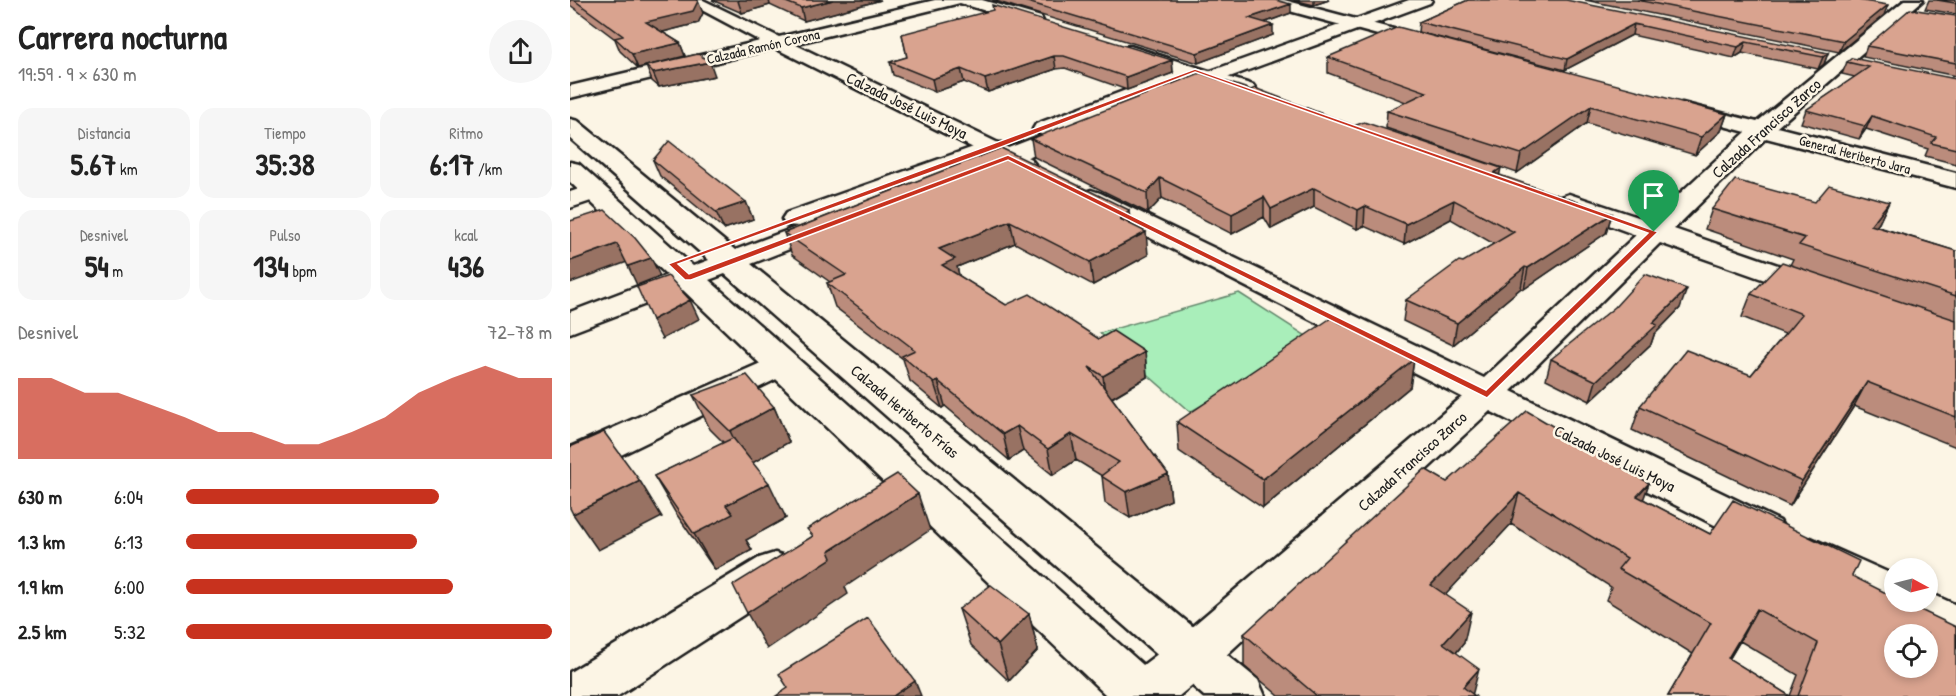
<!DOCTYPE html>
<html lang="es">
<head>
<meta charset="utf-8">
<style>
	:root { --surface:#fff; --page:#f6f6f6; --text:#222; --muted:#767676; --accent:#c8321e }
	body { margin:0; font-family:"Patrick Hand",sans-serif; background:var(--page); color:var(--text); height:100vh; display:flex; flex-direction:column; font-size:22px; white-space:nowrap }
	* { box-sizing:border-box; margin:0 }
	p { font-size:20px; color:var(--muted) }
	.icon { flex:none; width:33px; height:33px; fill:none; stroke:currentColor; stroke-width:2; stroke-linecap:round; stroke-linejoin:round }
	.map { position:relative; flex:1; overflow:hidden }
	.panel { display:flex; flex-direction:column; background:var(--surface); width:570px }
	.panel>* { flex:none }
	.needle { width:39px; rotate:97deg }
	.buttons { position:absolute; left:1314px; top:558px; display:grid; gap:12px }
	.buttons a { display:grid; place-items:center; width:54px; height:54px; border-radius:50%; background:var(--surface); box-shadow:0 3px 9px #0003; font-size:30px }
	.pin { position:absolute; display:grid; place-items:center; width:51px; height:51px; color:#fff; margin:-62px -26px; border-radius:50% 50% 50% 0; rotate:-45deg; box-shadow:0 0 6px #0007 }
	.pin .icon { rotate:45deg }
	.round { display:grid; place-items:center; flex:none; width:63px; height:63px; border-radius:32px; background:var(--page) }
	.summary { display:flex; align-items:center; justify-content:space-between; height:102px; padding:0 18px }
	h1 { font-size:33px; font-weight:700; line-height:45px }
	.metrics { display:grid; grid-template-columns:repeat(3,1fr); gap:9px; height:102px; padding:6px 18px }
	.metrics div { display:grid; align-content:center; border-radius:15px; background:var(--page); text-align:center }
	.metrics b { font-size:30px; font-weight:700 }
	.metrics small { font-size:16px; font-weight:400 }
	.metrics p { font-size:16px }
	.chart { height:168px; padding:12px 18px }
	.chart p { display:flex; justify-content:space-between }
	.chart svg { width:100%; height:108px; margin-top:6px; fill:var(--accent); opacity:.7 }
	ul { padding:0 18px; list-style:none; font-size:20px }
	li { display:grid; grid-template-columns:96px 72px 1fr; align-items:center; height:45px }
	li i { height:15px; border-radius:8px; background:var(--accent) }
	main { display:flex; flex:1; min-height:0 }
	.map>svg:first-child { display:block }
	.green { fill:#a9eeba; stroke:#62856b; stroke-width:1.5 }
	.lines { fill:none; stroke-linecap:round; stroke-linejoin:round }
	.street-casing { stroke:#1c1c1c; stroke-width:5 }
	.secondary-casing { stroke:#1c1c1c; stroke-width:5 }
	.street { fill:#fcf5e5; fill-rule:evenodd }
	.secondary { fill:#fcf5e5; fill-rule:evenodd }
	.wall { fill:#bb8c7b; stroke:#1c1c1c; stroke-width:1.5; fill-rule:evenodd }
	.shaded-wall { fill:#987264; stroke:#1c1c1c; stroke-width:1.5 }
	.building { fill:#d9a38f; stroke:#1c1c1c; stroke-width:1.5; fill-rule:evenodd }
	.route { fill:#c8321e; stroke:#fff; stroke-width:1.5; fill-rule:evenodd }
	.labels { text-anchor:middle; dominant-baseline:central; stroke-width:5; stroke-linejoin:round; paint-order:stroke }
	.far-street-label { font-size:14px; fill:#1c1c1c; stroke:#fcf5e5 }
	.street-label { font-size:16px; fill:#1c1c1c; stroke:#fcf5e5 }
</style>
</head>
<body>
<main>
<section class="panel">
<div class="summary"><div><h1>Carrera nocturna</h1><p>19:59 · 9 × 630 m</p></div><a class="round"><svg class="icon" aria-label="share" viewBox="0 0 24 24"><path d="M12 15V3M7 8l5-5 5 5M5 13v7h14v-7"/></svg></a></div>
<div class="metrics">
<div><p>Distancia</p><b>5.67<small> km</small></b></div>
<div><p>Tiempo</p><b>35:38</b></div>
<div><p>Ritmo</p><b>6:17<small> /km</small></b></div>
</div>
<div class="metrics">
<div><p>Desnivel</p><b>54<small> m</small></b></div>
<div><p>Pulso</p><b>134<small> bpm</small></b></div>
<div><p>kcal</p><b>436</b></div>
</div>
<div class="chart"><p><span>Desnivel</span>72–78 m</p>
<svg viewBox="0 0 160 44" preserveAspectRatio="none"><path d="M0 44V11L10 11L20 17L30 17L40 22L50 27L60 33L70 33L80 38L90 38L100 33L110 27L120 17L130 11L140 6L150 11L160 11V44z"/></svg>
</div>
<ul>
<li><b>630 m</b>6:04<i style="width:69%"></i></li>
<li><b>1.3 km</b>6:13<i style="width:63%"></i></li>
<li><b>1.9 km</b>6:00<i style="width:73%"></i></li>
<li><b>2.5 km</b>5:32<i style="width:100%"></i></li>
</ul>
</section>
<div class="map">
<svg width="1386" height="696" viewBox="0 0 1386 696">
	<rect width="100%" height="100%" fill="#fcf5e5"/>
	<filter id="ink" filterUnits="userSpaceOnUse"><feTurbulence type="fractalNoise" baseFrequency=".0167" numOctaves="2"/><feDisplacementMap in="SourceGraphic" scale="12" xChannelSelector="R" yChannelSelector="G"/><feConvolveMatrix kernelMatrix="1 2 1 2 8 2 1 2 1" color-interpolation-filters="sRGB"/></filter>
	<g filter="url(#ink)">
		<!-- green -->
		<path class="green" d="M669 293 744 341 620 412 530 333Z"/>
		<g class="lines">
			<defs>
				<path id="street" d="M113 0H133L209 37 365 0H412L471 17 473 21 465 26 390 3 224 44 461 159 465 164 461 169H445L205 48 0 98V86L190 41Z
					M688 0H714L865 40 868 44 859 49 690 3Z
					M1335 0H1353L1207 127 1386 173V188L1196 138 1104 229 1254 281 1258 287 1254 293 1243 296 1232 293 1090 243 941 391 1210 521 1216 532 1210 543 1195 548 1180 543 920 411 639 671 609 696H546L553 680 605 641 892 397 512 203 508 198 512 193 521 190 530 193 914 378 1066 235 990 207 986 202 990 197 999 194 1080 221 1176 132 1105 113 1101 109 1105 105 1112 103 1187 122Z
					M560 46 683 85 686 89 683 93H669L554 55 551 51 554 47Z
					M24 184 33 187 37 192 33 197 0 208V192Z
					M211 354 223 357 228 364 223 371 14 473 0 477V447Z
					M1241 538 1324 575V602H1358V592L1386 605V647L1369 641 1226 567 1219 555 1226 543Z
					M205 553 221 558 227 571 221 584 48 696H0V672L189 558Z"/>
				<path id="secondary" d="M839 0H862L860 3 605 97H591L589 92 505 125 511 126 514 131 511 136 412 175 403 177 394 175 391 170 393 167 257 217 268 218 272 224 268 230 181 264 688 680 695 696H634L155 274 139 280 590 680 597 696H537L113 290 0 333V312L97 275 0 182V162L9 164 123 266 139 260 0 138V119L8 121 165 250 229 226 216 225 212 219 216 213 415 143H431L433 150 472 135 463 129 466 124 609 70H623L626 74 624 77Z"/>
			</defs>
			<!-- street casing -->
			<use href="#street" class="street-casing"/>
			<!-- secondary casing -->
			<use href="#secondary" class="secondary-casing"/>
			<!-- street -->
			<use href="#street" class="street"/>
			<!-- secondary -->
			<use href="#secondary" class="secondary"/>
		</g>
		<!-- wall -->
		<path class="wall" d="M0 0H126L133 13 128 23 92 32 110 43 115 56 68 68 50 51 45 39 0 5Z
			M142 0H311L234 21 200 5 172 13Z
			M422 0H705L721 13 694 23 703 35 628 63Z
			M723 0H759L744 5Z
			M898 0 1258 53 1254 64 1248 69 1172 53 1164 58 1062 35 995 70 848 32 849 22Z
			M1015 0H1287L1314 15 1269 52Z
			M1359 0H1386V14L1355 9Z
			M1386 16V76L1293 57 1297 46Z
			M332 34 602 60 603 73 557 90 495 68 486 69 418 92 394 82 365 92 323 75 320 62 337 57Z
			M758 57 1157 114 1151 131 1125 155 1017 123 947 173 816 128 817 111 836 102 758 73Z
			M1277 62 1386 79V164L1355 156 1358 149 1296 129 1289 139 1231 123 1236 110 1285 77 1272 74Z
			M76 66 145 76 89 87 82 81Z
			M784 126 1042 214 1036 233 954 289 951 288 883 345 833 321 836 300 924 244 881 219 834 244 794 226 787 229 744 207 701 229 694 217 662 234 592 198 578 213 464 157 461 139Z
			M431 148 560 224 578 255 523 285 445 243 387 267 389 276 436 305 529 339 575 352 577 377 542 398 598 474 601 500 560 518 535 503 532 476 506 460 483 475 453 451 439 460 375 406 372 408 340 381 333 359 265 307 257 283 260 282 222 255 214 233Z
			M83 160 176 202 183 219 154 229 90 176Z
			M1245 202H1319L1309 223 1306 226 1386 251V447L1284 406 1220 506 1062 430 1070 406 1181 375 1215 334 1172 317 1181 294 1220 265 1223 259 1135 229 1142 209Z
			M1110 308 1084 335 1081 344 1020 401 976 379 981 359Z
			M844 359 840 387 693 508 609 451 607 422Z
			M123 395 204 407 219 442 182 463 216 518 176 540 182 550 145 570 105 512 84 476 154 443 140 429Z
			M877 482 1079 483 1073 499 1140 534 1282 576 1386 696H1098L1123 654 1036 600 1041 587 941 524 876 594 894 643 886 653 902 694 905 696H709L674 666V634ZM1170 641 1228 675 1220 696 1159 659Z
			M389 609 459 614 468 650 439 681 401 645Z"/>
		<!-- shaded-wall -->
		<path class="shaded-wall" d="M170 0H199L200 5 172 13 168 1Z
			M263 0H311L234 21 231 8Z
			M744 0H759L744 5Z
			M128 1 133 13 128 23 81 35 76 22Z
			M721 4V13L679 28V18Z
			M1318 5 1314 15 1269 52 1274 41Z
			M1064 24 1062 35 995 70 997 59Z
			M703 25V35L628 63 627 53Z
			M1176 42 1172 53 1164 58 1168 47Z
			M110 43 115 56 68 68 62 54Z
			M1258 53 1254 64 1248 69 1253 57Z
			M484 56 486 69 418 92 415 79Z
			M602 60 603 73 557 90 556 77Z
			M140 62 145 76 89 87 83 73Z
			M391 69 394 82 365 92 362 79Z
			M1021 106 1017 123 947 173 951 154Z
			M1157 114 1151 131 1125 155 1131 137Z
			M1302 116 1296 129 1289 139 1295 126Z
			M931 168 927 187 924 173Z
			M590 178 592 198 578 213 577 193Z
			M744 188V207L701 229V209Z
			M694 197V217L662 234V214Z
			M884 200 881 219 834 244 836 224Z
			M176 202 183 219 154 229 146 212Z
			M1319 202 1309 223 1291 246 1301 225Z
			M795 206 794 226 787 229 788 210Z
			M559 210 561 232 550 219Z
			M1042 214 1036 233 954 289 958 268Z
			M440 221 445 243 387 267 391 282 378 288 369 249Z
			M576 232 578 255 523 285 520 262Z
			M47 244 57 262 0 283V261Z
			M81 258 90 276 67 285 58 266Z
			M955 267 951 288 883 345 887 323Z
			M1117 289 1110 308 1084 335 1081 344 1020 401 1026 381Z
			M120 300 129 319 92 339 82 320Z
			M575 352 577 377 536 401 533 376Z
			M844 359 840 387 693 508V479Z
			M368 381 375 406 372 408 364 383Z
			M1297 382 1284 406 1220 506 1232 481Z
			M204 407 219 442 177 466 160 431Z
			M447 426 453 451 439 460 433 434Z
			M501 434 506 460 483 475 478 449Z
			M598 474 601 500 560 518 556 492Z
			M70 481 92 517 28 550 3 514Z
			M199 483 216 518 176 540 182 550 145 570 124 534 156 505Z
			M1079 483 1068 515 1067 496Z
			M949 493 941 524 856 616 861 585Z
			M348 494 360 530 275 587 278 594 197 649 177 613 259 551Z
			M1187 609 1170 641 1141 690 1158 658Z
			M901 612 894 643 867 675 873 643Z
			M459 614 468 650 439 681 428 645Z
			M909 669 902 696 893 687Z
			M345 681 351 696H323Z"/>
		<!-- building -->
		<path class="building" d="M4 0H126L128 1 123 11 76 22 110 43 62 54 45 38 53 36Z
			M211 0H263L231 8Z
			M451 0H705L721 4 679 18 703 25 627 53Z
			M898 0H996L1258 53 1253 57 1176 42 1168 47 1064 24 997 59 849 22Z
			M1067 0H1287L1318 5 1274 41Z
			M1367 0H1386V3Z
			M422 5 602 60 556 77 494 56H484L415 79 391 69 362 79 320 62 337 57 332 34 423 10Z
			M1340 9 1386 16V63L1297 46Z
			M828 27 1157 114 1131 137 1021 106 951 154 817 111 857 92 758 57Z
			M128 54 140 62 83 73 76 66Z
			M1282 58 1386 79V149L1361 143 1366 137 1302 116 1295 126 1236 110 1299 67 1277 62Z
			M630 73 681 90 685 88 784 126 794 122 931 168 924 173 1042 214 958 268 955 267 887 323 836 300 889 261 893 262 944 232 884 200 836 224 795 206 788 210 744 188 701 209 694 197 662 214 590 178 577 193 461 139Z
			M99 141 176 202 146 212 83 160Z
			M431 148 559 210 550 219 576 232 520 262 440 221 369 249 385 259 372 265 436 305 460 294 529 339 543 331 575 352 533 376 519 367 598 474 556 492 531 476 549 462 501 434 478 449 447 426 433 434 368 381 364 383 332 356 345 350 257 283 276 275 214 233Z
			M1165 180 1245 202 1259 185 1319 202 1301 225 1386 251V296L1229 245 1235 238 1142 209Z
			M35 210 65 238 81 258 58 266 47 244 0 261V221Z
			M1212 262 1386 320V417L1297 382 1232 481 1070 406 1116 350 1181 375 1232 314 1181 294Z
			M1075 274 1117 289 1083 323 1087 325 1026 381 981 359 1045 307Z
			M98 276 120 300 82 320 67 287Z
			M761 318 844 359 693 479 607 422Z
			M177 375 204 407 160 431 123 395Z
			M957 411 1079 483 1067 496 1140 534 1163 500 1289 561 1282 576 1324 597V602H1334L1386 627V696H1228L1248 643 1187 609 1158 658 1220 696H1098L1141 623 1048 569 1057 558 949 493 861 585 901 612 873 643 909 669 893 687 905 696H747L674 634 855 469 877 482ZM1324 634H1358V668H1324Z
			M34 432 70 481 3 514 0 508V447Z
			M163 438 199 483 156 505 163 514 124 534 84 476Z
			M327 474 348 494 259 551 262 558 177 613 163 585 243 536 237 529Z
			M421 585 459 614 428 645 389 609Z
			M298 618 345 681 323 696H206L218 688 209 674Z"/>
	</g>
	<!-- route -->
	<path class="route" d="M625 69 1088 232 917 398 438 160 121 280H115L98 264ZM625 72 1078 233 916 390 438 155 119 274 108 264 426 149Z"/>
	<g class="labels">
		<!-- far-street labels -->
		<g class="far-street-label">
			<text transform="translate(193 46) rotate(-13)">Calzada Ramón Corona</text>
			<text transform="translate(1285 154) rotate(15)">General Heriberto Jara</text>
		</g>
		<!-- street labels -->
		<g class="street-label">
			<text transform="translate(337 105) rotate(26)">Calzada José Luis Moya</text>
			<text transform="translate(1196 128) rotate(-42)">Calzada Francisco Zarco</text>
			<text transform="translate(335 411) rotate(40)">Calzada Heriberto Frías</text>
			<text transform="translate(1045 458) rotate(26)">Calzada José Luis Moya</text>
			<text transform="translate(842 461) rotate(-42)">Calzada Francisco Zarco</text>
		</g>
	</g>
</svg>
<div class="buttons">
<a><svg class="needle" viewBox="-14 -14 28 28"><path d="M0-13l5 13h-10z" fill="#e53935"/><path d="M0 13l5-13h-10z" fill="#767676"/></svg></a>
<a><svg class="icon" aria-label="locate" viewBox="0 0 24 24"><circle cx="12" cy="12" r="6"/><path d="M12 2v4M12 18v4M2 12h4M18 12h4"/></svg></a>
</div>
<div class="pin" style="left:1084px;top:232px;background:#1e9e55"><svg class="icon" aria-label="arrive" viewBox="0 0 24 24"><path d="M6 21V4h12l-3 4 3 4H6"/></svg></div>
</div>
</main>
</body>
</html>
